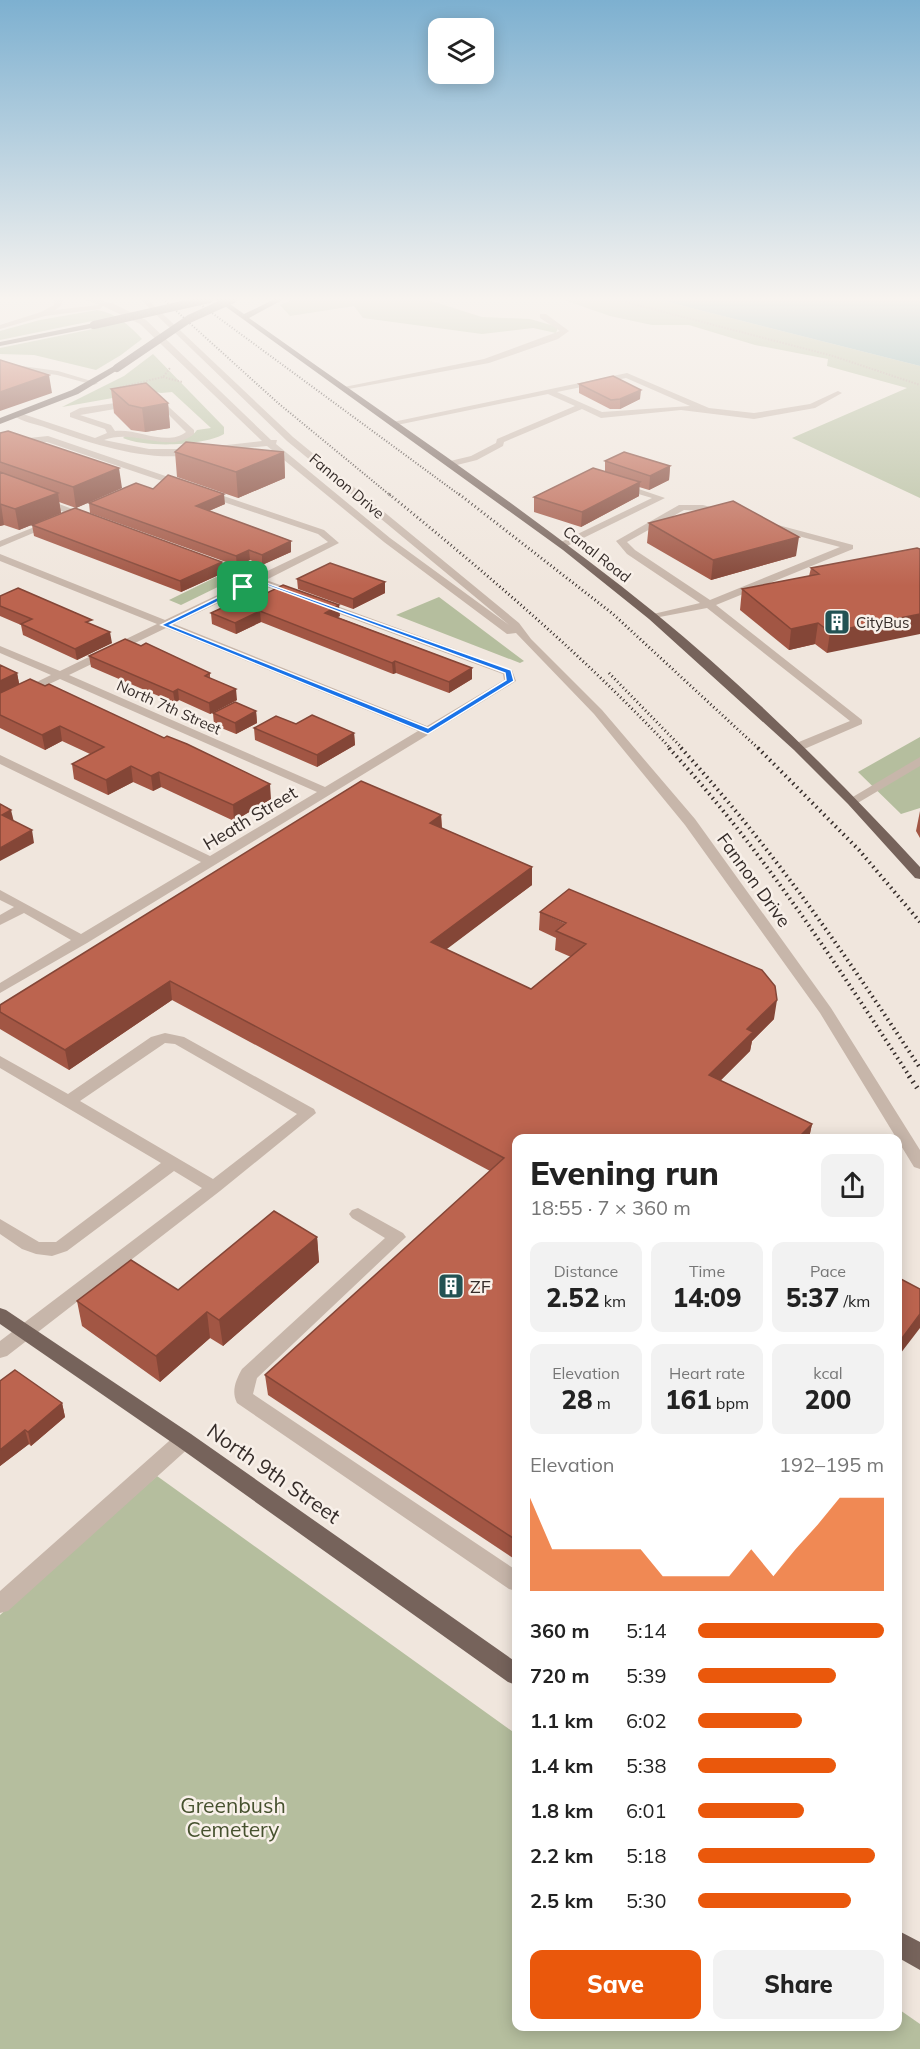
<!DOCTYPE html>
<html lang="en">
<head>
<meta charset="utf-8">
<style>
	:root { --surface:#fff; --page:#f2f2f2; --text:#222; --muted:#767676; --accent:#ea580c }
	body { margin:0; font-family:Mulish,sans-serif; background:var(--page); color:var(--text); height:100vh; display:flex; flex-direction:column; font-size:22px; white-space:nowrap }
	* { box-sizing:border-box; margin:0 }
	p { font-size:20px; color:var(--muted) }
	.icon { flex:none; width:33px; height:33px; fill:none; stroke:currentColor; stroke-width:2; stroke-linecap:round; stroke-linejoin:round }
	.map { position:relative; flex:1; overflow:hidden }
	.drawer { position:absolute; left:512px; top:1134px; width:390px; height:897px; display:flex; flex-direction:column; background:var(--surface); border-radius:12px; box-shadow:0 3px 15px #0003 }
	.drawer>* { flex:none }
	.fabs { position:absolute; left:428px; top:18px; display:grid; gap:12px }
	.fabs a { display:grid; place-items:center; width:66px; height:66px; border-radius:12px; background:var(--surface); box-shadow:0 3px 15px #0003; font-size:30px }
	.pin { position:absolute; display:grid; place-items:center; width:51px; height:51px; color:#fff; margin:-26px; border-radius:12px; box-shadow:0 3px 9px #0006 }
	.round { display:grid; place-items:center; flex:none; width:63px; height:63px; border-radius:12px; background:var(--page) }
	.headline { display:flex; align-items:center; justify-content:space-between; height:102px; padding:0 18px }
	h1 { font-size:33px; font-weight:800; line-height:45px }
	.stats { display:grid; grid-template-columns:repeat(3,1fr); gap:9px; height:102px; padding:6px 18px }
	.stats div { display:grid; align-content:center; border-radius:12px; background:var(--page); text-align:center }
	.stats b { font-size:26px; font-weight:800 }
	.stats small { font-size:16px; font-weight:400 }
	.stats p { font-size:16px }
	.chart { height:168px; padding:12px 18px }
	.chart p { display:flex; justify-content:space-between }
	.chart svg { width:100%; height:108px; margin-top:6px; fill:var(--accent); opacity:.7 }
	.cta { display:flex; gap:12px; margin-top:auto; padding:12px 18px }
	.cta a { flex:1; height:69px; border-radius:12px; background:var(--accent); color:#fff; font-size:24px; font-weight:800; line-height:69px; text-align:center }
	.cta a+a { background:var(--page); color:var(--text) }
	ul { padding:0 18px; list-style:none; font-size:20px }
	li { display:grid; grid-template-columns:96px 72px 1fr; align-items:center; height:45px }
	li i { height:15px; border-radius:8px; background:var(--accent) }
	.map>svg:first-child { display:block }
	.green { fill:#b5be9e }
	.water { fill:#7eabab }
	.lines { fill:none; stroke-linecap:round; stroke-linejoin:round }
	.path { stroke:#b3a094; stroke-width:2; stroke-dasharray:1.5 1.5; stroke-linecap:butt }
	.minor { fill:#c7b6aa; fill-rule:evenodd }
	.major { fill:#76635b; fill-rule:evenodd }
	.rail-far3 { stroke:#352c29; stroke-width:2; stroke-dasharray:1 2; stroke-linecap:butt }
	.rail-far2 { stroke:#352c29; stroke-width:3; stroke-dasharray:1 3; stroke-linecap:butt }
	.rail-far1 { stroke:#352c29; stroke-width:4; stroke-dasharray:1.5 4; stroke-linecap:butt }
	.rail { stroke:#352c29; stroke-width:5; stroke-dasharray:1.5 5; stroke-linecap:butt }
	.major-bridge { stroke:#76635b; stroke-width:8 }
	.wall { fill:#a25644 }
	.shaded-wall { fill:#844637 }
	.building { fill:#bc644f; stroke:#844637; stroke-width:1.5 }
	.route { fill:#1a73e8; stroke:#fff; stroke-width:1.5; fill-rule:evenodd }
	.labels { text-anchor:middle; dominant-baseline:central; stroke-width:5; stroke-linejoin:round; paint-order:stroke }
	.far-street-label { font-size:15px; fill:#352c29; stroke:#f8f0e9 }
	.far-poi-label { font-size:15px; fill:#352c29; stroke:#f8f0e9; text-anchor:start }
	.street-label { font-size:18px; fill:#352c29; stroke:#f8f0e9 }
	.poi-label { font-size:18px; fill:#352c29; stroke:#f8f0e9; text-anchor:start }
	.near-street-label { font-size:21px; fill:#352c29; stroke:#f8f0e9 }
	.near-park-label { font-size:21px; fill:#46512e; stroke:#f8f0e9 }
</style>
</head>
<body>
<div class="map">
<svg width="920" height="2049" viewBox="0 0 920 2049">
	<rect width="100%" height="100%" fill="#f0e6dd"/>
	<!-- green -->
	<path class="green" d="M294 299H425L482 317 530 319 558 327 556 333 533 328 482 334 363 318 354 306 290 316 280 305Z
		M561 299H656L920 366V498L792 438 907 388 827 366 828 359 755 345 689 325H652L610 316Z
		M97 310C116 313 129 325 142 339L121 355 96 370 34 355 0 354V348L103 327 92 321 0 340V331L40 320Z
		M153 354 224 427V434C203 446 145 448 123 438L126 435C144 439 186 447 197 430L211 428 172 392 161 393 152 391 62 407 124 376Z
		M216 577 228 582 181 605 169 600Z
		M439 597 524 661 520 663 396 615Z
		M920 737V808L901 814 858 772Z
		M157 1476 516 1734V2026H897V2008L920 2024V2049H0V1615Z"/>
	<!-- water -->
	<path class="water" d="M656 299H920V366Z"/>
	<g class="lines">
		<!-- path -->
		<path class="path" d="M614 299 833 356 920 385
			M163 377 182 382
			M117 388 163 377 170 368"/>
		<!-- minor -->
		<path class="minor" d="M55 299H63L61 306 55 310 99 305 83 299H95L114 304 146 320 271 440H277L276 444 390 538 509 625 287 441 140 299H147L293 437 519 623 531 639 602 710 695 819 831 1008 920 1150V1169L914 1167 820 1013 685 825 594 714 516 633 507 634 384 542 267 446 215 451 214 449 218 446 262 441 140 324 103 306 100 309 45 316 0 329V325L41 312 54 305Z
			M540 314H546L569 331 558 339 489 363 343 390 339 388 484 359 560 331 540 318Z
			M0 363 58 371 98 383 94 385 57 375 0 367Z
			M627 373 709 408 754 413 810 404 838 391 842 393 815 408 754 419 681 410 601 418 582 409 504 442 503 446 477 460 449 467 445 464 446 462 471 456 496 443 497 439 575 406 548 394 392 426 388 423ZM626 378 690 406 602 412 557 392Z
			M158 397 194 430V434C168 455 136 428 104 440L149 449H194L197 450V454C148 463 93 444 47 428 36 424 22 422 13 415L20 413 95 438 107 433 105 429 70 417V413L80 408ZM156 402 186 432C167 447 137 428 115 431L111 425 80 415Z
			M48 436 186 483 188 485 180 487 47 442 0 447V441Z
			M618 484H624L665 498 565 547H559V543L652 498 618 488Z
			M206 490 324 530 339 543 266 580 300 592V596H292L258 584 174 624 427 726 504 680 503 674 318 606V602H326L512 670 516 681 87 943 0 993V983L71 940 24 913 0 925V915L14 907 0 900V890L81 934 201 862 0 764V755L210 856 317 792 60 679 0 707V700L51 675 0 653V646L60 671 157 624 0 561V554L165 620 249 580 199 562V558H207L257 576 328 542 318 534 203 495 201 493ZM166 628 418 731 325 787 69 675Z
			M43 498 91 516 93 518 85 520 40 503 38 501Z
			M679 505H703L853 545V549L716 605 862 720V724L802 750H794V744L850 721 707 608 649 619V615L700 603 627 554 616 541ZM684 510 703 511 840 547 710 600 635 550 627 542Z
			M49 521 57 523 0 547V541Z
			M920 757V766L856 804 852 805 846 801Z
			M165 1033 184 1037 314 1109 316 1113 220 1191 7 1356 0 1358V1341L202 1188 174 1171 67 1251 52 1256 36 1254 22 1249 0 1234V1219L39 1242H56L161 1163 0 1068V1056L68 1094 151 1037ZM165 1043 175 1044 297 1114 213 1179 80 1101Z
			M358 1208 403 1233 406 1237 257 1378 253 1394 516 1570V1591L509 1589 237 1403C231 1391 236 1380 242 1369L385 1238 352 1218 349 1214 352 1210Z
			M184 1432 191 1434 194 1440 191 1446 8 1611 0 1613V1591L177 1434Z"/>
		<!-- major -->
		<path class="major" d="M215 299H223L244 314 275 299H284L249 318C385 415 525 508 655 613 750 691 837 777 920 867V879L915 878 848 804 794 750 649 619 563 550Z
			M94 323H97V327L0 346V342Z
			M114 366 121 368 78 394 0 424V418L72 390Z
			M0 1308 6 1310 191 1434 516 1662V1685L508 1682 177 1446 0 1324Z
			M897 1930 920 1942V1970L897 1957Z"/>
		<!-- rail-far3 -->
		<path class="rail-far3" d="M163 299 278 403 391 496
			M193 299 461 496"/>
		<!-- rail-far2 -->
		<path class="rail-far2" d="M389 494C488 575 584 656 671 749
			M459 494 613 614 759 749
			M609 673 683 749"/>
		<!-- rail-far1 -->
		<path class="rail-far1" d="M669 748C761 848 836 964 910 1077
			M681 748C774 850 845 954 920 1068
			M758 748 859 850 920 922"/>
		<!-- rail -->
		<path class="rail" d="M909 1076 920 1092"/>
		<!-- major-bridge -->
		<path class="major-bridge" d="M94 325 209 299
			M117 368 189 319 233 299"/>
	</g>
	<!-- wall -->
	<path class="wall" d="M579 384 640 399 620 409H610L579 393Z
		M111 389 168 403 170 428 145 432 131 430 114 413Z
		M0 433 122 488 76 508 59 502 61 513 19 530 4 525 0 526Z
		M175 452H284L285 478 238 498 177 477Z
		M605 461 670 466 669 480 649 490 639 487V496L581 527 534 512V497L605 471Z
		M153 489 225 504 209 511 291 541V552L262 565 250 560 237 566 90 513 89 503Z
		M649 523 796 556 711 580 647 543Z
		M32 525 223 573 181 592 34 536Z
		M920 549 827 653 815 644 789 650 740 610 742 589 809 576 811 568Z
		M297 579 385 593 353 609 298 589Z
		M260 590 340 616 337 617 472 668V679L449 693 396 673 393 674 261 622 236 634 212 624 211 613Z
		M0 596 112 643 77 660 23 635 21 625 0 616Z
		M89 656 210 673V678L237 700 210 714 179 700 175 703 91 667Z
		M0 665 17 673 19 684 271 799 234 821 161 787 153 791 133 782 108 795 74 779 72 764 90 754 62 741 45 750 0 728Z
		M256 711 257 723 236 734 214 725 213 713Z
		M296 724 354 733 355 745 317 767 255 740 254 728Z
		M920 811V838L916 831Z
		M441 815 442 828 532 867V885L446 949 531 989 571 957 555 950 556 938 539 930 540 912 774 1019 752 1041 750 1051 720 1081 812 1124 809 1138H516V1560L268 1395 265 1375 490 1171 172 1000 69 1070 0 1029V1005Z
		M317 1237 319 1262 223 1346 210 1338 160 1382 82 1326 77 1301 178 1290Z
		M0 1381 62 1403 65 1417 31 1446 29 1444 0 1466Z"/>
	<!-- shaded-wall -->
	<path class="shaded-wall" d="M49 375 52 393 0 411V392Z
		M641 390 640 399 620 409V399Z
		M168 403 170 428 145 432 142 408Z
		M284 452 285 478 238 498 236 472Z
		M670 466 669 480 649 490 650 476Z
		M119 468 122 488 76 508 73 487Z
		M640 482 639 496 581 527 582 512Z
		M58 493 61 513 19 530 15 509Z
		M224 494 225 504 197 516 196 506Z
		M0 504H1L4 525 0 526Z
		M799 537 796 556 711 580 713 560Z
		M291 541V552L262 565V555Z
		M249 550 250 560 237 566 236 556Z
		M222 562 223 573 181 592 180 581Z
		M385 582V593L353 609V599Z
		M339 605 340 616 325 624V613Z
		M260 611 261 622 236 634 235 623Z
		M920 614V634L827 653 830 632Z
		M818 623 815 644 789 650 791 629Z
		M110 632 112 643 77 660 75 649Z
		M395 661 396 673 393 674 392 663Z
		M472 668V679L449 693V682Z
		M17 673 20 688 0 698V681Z
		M178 689 179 700 175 703 173 692Z
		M236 689 237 700 210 714 209 703Z
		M256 711 257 723 236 734 235 723Z
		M60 726 62 741 45 750 42 735Z
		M354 733 355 745 317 767V755Z
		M131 766 133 782 108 795 106 780Z
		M159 772 161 787 153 791 151 776Z
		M270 784 271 799 234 821 233 805Z
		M11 810 14 822 2 815Z
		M441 815 442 833 430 823Z
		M32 830 34 843 0 861V848Z
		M532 867V885L431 961V942Z
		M170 981 172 1000 69 1070 65 1050Z
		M777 1000 774 1019 752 1041 750 1051 706 1095 709 1075 747 1029Z
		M812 1124 809 1138H798Z
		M317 1237 319 1262 223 1346 219 1320Z
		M207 1312 210 1338 160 1382 156 1356Z
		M920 1314V1328L897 1358V1345Z
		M62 1403 65 1417 31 1446 28 1432Z
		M25 1430 29 1444 0 1466V1450Z"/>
	<!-- building -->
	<path class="building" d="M0 360 49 375 0 392Z
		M613 376 641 390 620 399 611 400 579 384Z
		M146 383 168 403 142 408 129 405 111 389Z
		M8 431 119 468 73 487 0 462V433Z
		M186 442 284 452 236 472 175 452Z
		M624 452 670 466 650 476 605 461Z
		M593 468 640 482 582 512 534 497Z
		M0 472 58 493 15 509 0 504Z
		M168 475 224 494 196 506 291 541 262 555 249 550 236 556 89 503 136 483 153 489Z
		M733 501 799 537 713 560 649 523Z
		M75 508 222 562 180 581 32 525Z
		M917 548 920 549V614L830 632 818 623 791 629 742 589 819 574 811 568Z
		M330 563 385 582 353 599 297 579Z
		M283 585 339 605 325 613 472 668 449 682 395 661 392 663 260 611 235 623 211 613 260 590 267 593Z
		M18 588 92 620 86 622 110 632 75 649 21 624 32 619 0 606V596Z
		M125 639 141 646 146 643 210 673 205 676 236 689 209 703 178 689 173 692 89 656Z
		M0 665 17 673 0 681Z
		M30 679 45 686 49 684 164 738 167 736 187 744 270 784 233 805 159 772 151 776 131 766 106 780 72 764 104 747 60 726 42 735 0 715V693Z
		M235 702 256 711 235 723 213 713Z
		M312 715 354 733 317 755 254 728 276 716 296 724Z
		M361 781 441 815 430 823 532 867 431 942 531 989 586 944 556 931 566 923 540 912 569 889 762 970 775 986 777 1000 747 1029 753 1032 709 1075 812 1124 798 1138H516V1540L265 1375 504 1158 170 981 65 1050 0 1012V1005Z
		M0 804 11 810 2 815 32 830 0 848Z
		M274 1211 317 1237 219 1320 207 1312 156 1356 77 1301 131 1260 178 1290Z
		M897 1277 920 1289V1314L897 1345Z
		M15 1370 62 1403 28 1432 25 1430 0 1450V1381Z"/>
	<!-- sky -->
	<linearGradient id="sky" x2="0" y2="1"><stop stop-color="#7db0d0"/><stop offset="0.51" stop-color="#f8f4f0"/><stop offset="1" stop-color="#f8f4f0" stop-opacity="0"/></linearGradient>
	<rect width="920" height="586" fill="url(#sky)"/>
	<!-- route -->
	<path class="route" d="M255 579 511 670 514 681 428 734 161 625ZM258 582 505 673 506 680 428 728 170 625Z"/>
	<!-- icons -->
	<defs>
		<symbol id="building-square" viewBox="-11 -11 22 22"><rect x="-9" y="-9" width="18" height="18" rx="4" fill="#225253" stroke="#f8f0e9"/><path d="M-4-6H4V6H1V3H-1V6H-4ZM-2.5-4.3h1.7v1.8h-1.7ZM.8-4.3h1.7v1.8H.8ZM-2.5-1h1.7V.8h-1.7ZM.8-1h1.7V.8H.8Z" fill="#fff"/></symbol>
	</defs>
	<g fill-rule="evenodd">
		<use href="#building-square" x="822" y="607" width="30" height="30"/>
		<use href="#building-square" x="436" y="1271" width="30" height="30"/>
	</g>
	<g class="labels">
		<!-- far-street labels -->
		<g class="far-street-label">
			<text transform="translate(347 486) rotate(40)">Fannon Drive</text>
			<text transform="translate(597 554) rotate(38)">Canal Road</text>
			<text transform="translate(169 707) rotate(24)">North 7th Street</text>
		</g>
		<!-- far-poi labels -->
		<g class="far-poi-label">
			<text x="856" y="622">CityBus</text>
		</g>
		<!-- street labels -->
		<g class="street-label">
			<text transform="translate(250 818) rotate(-31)">Heath Street</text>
			<text transform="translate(754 880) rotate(54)">Fannon Drive</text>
		</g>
		<!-- poi labels -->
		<g class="poi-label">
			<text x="470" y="1286">ZF</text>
		</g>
		<!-- near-street labels -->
		<g class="near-street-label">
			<text transform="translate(274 1473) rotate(35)">North 9th Street</text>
		</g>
		<!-- near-park labels -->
		<g class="near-park-label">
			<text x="233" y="1805">Greenbush<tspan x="233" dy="24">Cemetery</tspan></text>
		</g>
	</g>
</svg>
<div class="fabs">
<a><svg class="icon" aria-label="layers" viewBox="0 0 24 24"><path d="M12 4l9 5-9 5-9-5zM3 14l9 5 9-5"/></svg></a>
</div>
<div class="pin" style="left:243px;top:587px;background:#1e9e55"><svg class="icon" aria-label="arrive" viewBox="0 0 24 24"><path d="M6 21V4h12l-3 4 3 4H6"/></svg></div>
<section class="drawer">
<div class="headline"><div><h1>Evening run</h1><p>18:55 · 7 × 360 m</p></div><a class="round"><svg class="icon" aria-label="share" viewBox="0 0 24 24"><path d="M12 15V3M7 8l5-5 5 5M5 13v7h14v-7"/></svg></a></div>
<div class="stats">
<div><p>Distance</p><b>2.52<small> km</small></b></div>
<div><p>Time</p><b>14:09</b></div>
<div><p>Pace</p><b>5:37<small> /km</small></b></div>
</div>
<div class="stats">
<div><p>Elevation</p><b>28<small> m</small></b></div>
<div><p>Heart rate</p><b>161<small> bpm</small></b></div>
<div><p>kcal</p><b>200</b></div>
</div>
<div class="chart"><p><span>Elevation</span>192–195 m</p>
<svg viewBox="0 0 160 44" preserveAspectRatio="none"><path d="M0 44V6L10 27L20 27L30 27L40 27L50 27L60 38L70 38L80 38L90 38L100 27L110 38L120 27L130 17L140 6L150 6L160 6V44z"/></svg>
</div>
<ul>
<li><b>360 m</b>5:14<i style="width:100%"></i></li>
<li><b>720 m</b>5:39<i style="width:74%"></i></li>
<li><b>1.1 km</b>6:02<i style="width:56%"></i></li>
<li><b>1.4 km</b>5:38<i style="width:74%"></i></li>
<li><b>1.8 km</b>6:01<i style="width:57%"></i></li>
<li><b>2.2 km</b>5:18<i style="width:95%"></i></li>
<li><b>2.5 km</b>5:30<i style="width:82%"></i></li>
</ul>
<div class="cta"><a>Save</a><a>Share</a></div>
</section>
</div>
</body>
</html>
